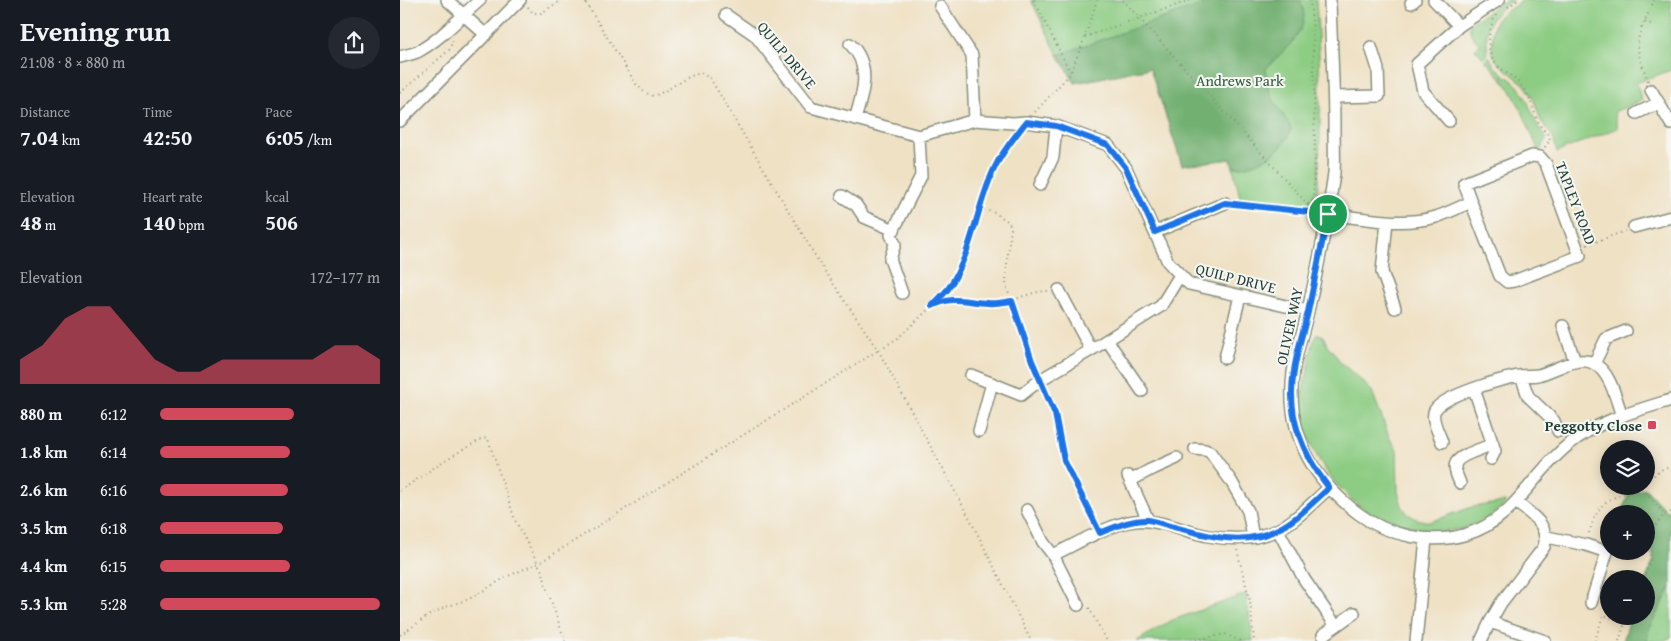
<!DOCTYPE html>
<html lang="en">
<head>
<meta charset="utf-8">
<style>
	:root { --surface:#171b24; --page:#242831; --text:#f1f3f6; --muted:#9ea1a6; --accent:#d1495b }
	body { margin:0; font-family:"Gentium Book Plus",serif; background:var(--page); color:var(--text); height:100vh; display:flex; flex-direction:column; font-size:19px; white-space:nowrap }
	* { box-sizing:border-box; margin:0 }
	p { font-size:16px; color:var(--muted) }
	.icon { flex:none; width:28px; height:28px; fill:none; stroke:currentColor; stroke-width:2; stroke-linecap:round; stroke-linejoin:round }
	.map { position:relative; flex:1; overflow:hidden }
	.drawer { display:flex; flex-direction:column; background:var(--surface); width:400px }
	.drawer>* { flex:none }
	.buttons { position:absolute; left:1200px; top:440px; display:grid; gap:10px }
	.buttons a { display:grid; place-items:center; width:55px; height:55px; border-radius:50%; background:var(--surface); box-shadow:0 2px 12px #0003; font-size:25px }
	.pin { position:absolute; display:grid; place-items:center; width:42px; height:42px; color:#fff; margin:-21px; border:2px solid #fff; border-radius:50%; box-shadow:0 1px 5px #0007 }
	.round { display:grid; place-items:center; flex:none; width:52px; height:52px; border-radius:26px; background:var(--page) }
	.headline { display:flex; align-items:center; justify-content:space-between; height:85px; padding:0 20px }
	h1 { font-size:28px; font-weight:700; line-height:38px }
	.metrics { display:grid; grid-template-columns:repeat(3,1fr); gap:8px; height:85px; padding:5px 20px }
	.metrics div { display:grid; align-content:center }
	.metrics b { font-size:21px; font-weight:700 }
	.metrics small { font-size:14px; font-weight:400 }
	.metrics p { font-size:14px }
	.chart { height:140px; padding:10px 20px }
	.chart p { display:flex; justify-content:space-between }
	.chart svg { width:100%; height:90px; margin-top:5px; fill:var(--accent); opacity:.7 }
	ul { padding:0 20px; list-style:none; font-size:16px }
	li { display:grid; grid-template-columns:80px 60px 1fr; align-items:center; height:38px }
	li i { height:12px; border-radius:6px; background:var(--accent) }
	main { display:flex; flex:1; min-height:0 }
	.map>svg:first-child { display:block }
	.green { fill:#8dcc83; stroke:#56845c }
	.forest { fill:#72b071; stroke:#487652 }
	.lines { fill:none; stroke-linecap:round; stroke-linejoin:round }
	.minor-casing { stroke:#878f7c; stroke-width:14 }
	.path { stroke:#878f7c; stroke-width:2; stroke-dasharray:1 4; stroke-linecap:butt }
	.minor { stroke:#fff; stroke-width:11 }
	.route-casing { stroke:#fff; stroke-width:10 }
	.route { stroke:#1a73e8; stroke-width:6 }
	.poi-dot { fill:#d1495b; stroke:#f6f6f2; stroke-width:2 }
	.labels { text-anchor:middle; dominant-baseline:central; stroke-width:4; stroke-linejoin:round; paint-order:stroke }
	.street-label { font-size:15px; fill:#1f3d34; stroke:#f6f6f2 }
	.park-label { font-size:15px; fill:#355a44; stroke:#f6f6f2 }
	.poi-label { font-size:15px; font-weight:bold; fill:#1f3d34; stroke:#f6f6f2; text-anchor:end }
</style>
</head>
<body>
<main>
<section class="drawer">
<div class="headline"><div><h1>Evening run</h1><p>21:08 · 8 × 880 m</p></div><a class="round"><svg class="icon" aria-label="share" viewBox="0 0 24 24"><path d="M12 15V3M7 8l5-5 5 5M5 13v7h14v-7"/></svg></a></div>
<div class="metrics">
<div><p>Distance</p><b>7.04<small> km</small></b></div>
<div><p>Time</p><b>42:50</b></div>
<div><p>Pace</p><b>6:05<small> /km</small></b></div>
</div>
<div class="metrics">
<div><p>Elevation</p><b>48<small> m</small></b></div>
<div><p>Heart rate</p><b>140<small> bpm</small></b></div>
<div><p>kcal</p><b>506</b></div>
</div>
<div class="chart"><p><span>Elevation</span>172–177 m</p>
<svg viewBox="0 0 160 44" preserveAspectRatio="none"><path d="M0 44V32L10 25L20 12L30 6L40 6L50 19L60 32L70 38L80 38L90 32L100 32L110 32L120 32L130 32L140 25L150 25L160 32V44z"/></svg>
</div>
<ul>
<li><b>880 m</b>6:12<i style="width:61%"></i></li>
<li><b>1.8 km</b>6:14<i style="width:59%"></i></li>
<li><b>2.6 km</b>6:16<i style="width:58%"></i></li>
<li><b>3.5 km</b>6:18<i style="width:56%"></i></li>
<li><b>4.4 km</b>6:15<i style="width:59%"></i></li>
<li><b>5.3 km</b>5:28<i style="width:100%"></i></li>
</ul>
</section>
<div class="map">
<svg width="1271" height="641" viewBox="0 0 1271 641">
	<rect width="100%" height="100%" fill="#f6f6f2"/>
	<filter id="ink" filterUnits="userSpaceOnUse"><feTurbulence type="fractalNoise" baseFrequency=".02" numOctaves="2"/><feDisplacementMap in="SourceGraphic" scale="10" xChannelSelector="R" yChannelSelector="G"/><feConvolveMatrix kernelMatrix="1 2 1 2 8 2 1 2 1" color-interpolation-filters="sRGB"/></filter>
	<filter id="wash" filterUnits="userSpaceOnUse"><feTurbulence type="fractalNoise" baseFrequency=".0096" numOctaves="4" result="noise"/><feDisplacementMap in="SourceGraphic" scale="20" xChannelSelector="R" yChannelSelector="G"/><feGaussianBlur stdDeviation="1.12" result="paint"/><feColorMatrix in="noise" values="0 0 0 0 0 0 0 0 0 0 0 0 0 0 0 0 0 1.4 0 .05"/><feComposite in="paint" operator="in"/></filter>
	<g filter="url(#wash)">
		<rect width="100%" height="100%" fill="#efe1c4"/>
		<!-- green -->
		<path class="green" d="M631 0H916C921 71 922 141 916 212L841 202 831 159 782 165 750 68 675 83 658 55Z
			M1106 0H1113C1089 16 1084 25 1088 54L1083 58 1075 49 1080 45C1074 38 1067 33 1071 23Z
			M1123 0H1271V70L1236 83 1242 100 1214 112 1218 128 1157 152 1153 137 1141 121 1133 98 1125 85 1098 63 1092 52 1093 33 1094 25 1099 16Z
			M1089 56 1095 67 1105 75 1101 78 1085 60Z
			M1106 76C1132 92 1128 118 1147 138L1139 152 1122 111 1110 89 1102 79Z
			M917 334H920L924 338 927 345 935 354 940 362 962 381 972 391 989 437 997 450 998 492 1002 506 1007 513 1016 519 1030 522 1072 507 1105 502 1106 503C1077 532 1042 537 1005 525 998 523 992 523 986 521 976 518 965 510 957 504 927 479 906 446 902 407 901 394 905 382 908 370 910 361 912 339 917 334Z
			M1271 587V637L1264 641H1247L1249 628Z
			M846 594 853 641H737L770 621Z"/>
		<!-- forest -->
		<path class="forest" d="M815 0H900C915 30 883 49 866 69 867 82 869 93 876 104 882 113 887 119 891 129 889 133 888 137 886 140 876 156 850 169 833 167L831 159 782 165 750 68 675 83 658 55Z
			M1245 488 1266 511 1271 510V587L1249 628 1247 641H1223L1231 616H1246V579L1254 559 1250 538 1246 537V514H1222V511L1228 495Z"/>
	</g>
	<g filter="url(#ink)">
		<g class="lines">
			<defs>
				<path id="minor" d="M47 0 86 35
					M930 0C931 42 934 85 934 127 934 142 935 158 934 173 928 219 918 266 908 311 903 332 896 353 893 373 886 433 912 479 959 514 988 536 1032 545 1067 534 1114 520 1131 475 1168 445 1197 421 1235 411 1271 400
					M1034 0 1059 26
					M1011 3 1015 0
					M540 6 572 55 575 120
					M326 15 355 35 411 107 519 136 575 120 613 123 626 122 656 126 708 145 726 168 768 262 789 284 908 311
					M450 44C472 65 463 94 455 119
					M0 57C6 55 14 54 19 51 42 38 60 17 80 0
					M1251 90 1271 124
					M934 97 979 96 978 69 971 47
					M1237 113 1259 103
					M0 121 120 0
					M1049 121 1023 91 1017 64 1059 26 1099 0
					M640 185 653 157 656 126
					M442 196 456 205 464 217 494 230
					M928 214C963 218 1001 227 1036 217 1048 213 1060 207 1071 202L1064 183 1132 156 1140 157 1146 164 1180 256 1114 281 1107 282 1100 276 1071 202
					M987 221 982 272 995 308
					M1234 227 1271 217
					M755 232 825 203
					M659 290 691 350
					M502 293 490 259 495 244 491 235 521 176 519 136
					M1163 326 1175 362
					M707 340 742 391
					M825 358 840 296
					M1194 364 1206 339 1226 331
					M571 375 621 395 640 380 691 350 761 306 780 275
					M1121 376 1128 396 1154 421 1158 431
					M1074 389 1095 451 1091 459
					M579 431 592 383
					M1042 442C1039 433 1030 418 1035 410 1044 395 1102 379 1119 376 1126 375 1132 376 1138 375 1155 371 1177 355 1193 363 1211 372 1216 400 1222 416
					M795 449 805 450 810 452 831 481 848 511 853 537
					M728 476 748 520
					M730 481 748 471 777 458
					M1060 483C1058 478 1053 468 1056 463 1059 455 1085 448 1093 444
					M1116 502C1131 515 1150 524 1144 547L1101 603 1090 622 1145 641
					M627 510 643 542 653 555 678 605
					M878 530 904 579 936 626
					M1147 537 1186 545 1207 552 1191 603
					M653 555C679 543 719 517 748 521 768 523 788 532 808 536 830 540 857 540 879 529 897 520 913 502 929 488
					M923 635 954 613
					M1016 641 1026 539
					M1081 641 1090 622"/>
			</defs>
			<!-- minor casing -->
			<use href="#minor" class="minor-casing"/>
			<!-- path -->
			<path class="path" d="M182 0 186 3 236 84 244 92 253 96C270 91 282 77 301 73L310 78 420 264 478 350 570 519 631 641
				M634 0 670 72
				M723 0 912 209
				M910 0 913 32 915 161 912 214
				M128 7 133 13H141L162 0
				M1108 7 1118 0
				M1096 15C1088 29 1084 53 1098 66 1107 74 1117 79 1124 89 1132 100 1133 113 1140 125 1143 130 1149 134 1150 140L1144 148
				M1245 22 1251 24
				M685 37 791 0
				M1248 81C1244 69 1238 57 1238 46 1237 31 1249 14 1254 0
				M0 93 49 50 53 40
				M635 112 670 74 685 37 697 0
				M836 204 918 214
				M579 208 595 213 609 222 611 229 607 261 606 285 620 329 635 370
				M1187 245 1225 231
				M534 305C555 295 577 305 599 303 616 301 631 291 648 291
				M644 390 655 414 664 459 695 523
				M1246 482 1260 470 1271 467
				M1241 486 1240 487 1265 514
				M0 491 45 460 83 438 88 439 115 520 143 573 147 589 165 641
				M1189 533C1200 498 1207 501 1240 487
				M1246 537 1265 514 1271 512
				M837 550 850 601 854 641
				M1243 579 1251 559 1246 540
				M689 608 707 641
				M0 635 31 614 46 607 69 599 108 576 139 563 498 338C520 317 545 297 559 269 569 250 572 228 579 207 588 180 600 156 618 133
				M791 641 825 634 840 641
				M1195 641 1203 615 1224 622
				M1219 641 1227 616"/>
			<!-- minor -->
			<use href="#minor" class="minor"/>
		</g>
	</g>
	<g class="lines" filter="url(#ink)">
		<defs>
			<path id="route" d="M626 122 656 126 708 145 726 168 755 232 825 203 928 214C921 247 915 279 908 312 903 332 897 351 894 371 886 416 902 453 929 488 913 502 897 520 878 529 845 547 808 536 774 527 766 525 756 521 748 520 731 519 715 527 700 533L664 460 655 414 632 361 612 301C604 302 596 304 588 303 565 302 554 295 532 306 537 300 543 295 548 289 573 253 576 206 595 167 603 150 615 137 626 122Z"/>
		</defs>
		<!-- route casing -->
		<use href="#route" class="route-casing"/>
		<!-- route -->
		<use href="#route" class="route"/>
	</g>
	<!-- markers -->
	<rect class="poi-dot" x="1247" y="420" width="10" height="10" rx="2.5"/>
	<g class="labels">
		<!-- street labels -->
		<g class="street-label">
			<text transform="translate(387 55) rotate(50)">QUILP DRIVE</text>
			<text transform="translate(1176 203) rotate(69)">TAPLEY ROAD</text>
			<text transform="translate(836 278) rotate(14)">QUILP DRIVE</text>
			<text transform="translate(889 326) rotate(-78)">OLIVER WAY</text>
		</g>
		<!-- park labels -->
		<g class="park-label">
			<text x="840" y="80">Andrews Park</text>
		</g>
		<!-- poi labels -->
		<g class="poi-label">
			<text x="1242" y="425">Peggotty Close</text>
		</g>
	</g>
</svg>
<div class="buttons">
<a><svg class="icon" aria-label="layers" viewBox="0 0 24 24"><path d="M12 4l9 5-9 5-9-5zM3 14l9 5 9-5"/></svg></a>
<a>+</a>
<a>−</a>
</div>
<div class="pin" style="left:928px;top:214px;background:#1e9e55"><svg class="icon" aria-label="arrive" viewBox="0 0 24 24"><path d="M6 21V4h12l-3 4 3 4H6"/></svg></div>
</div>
</main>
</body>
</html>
